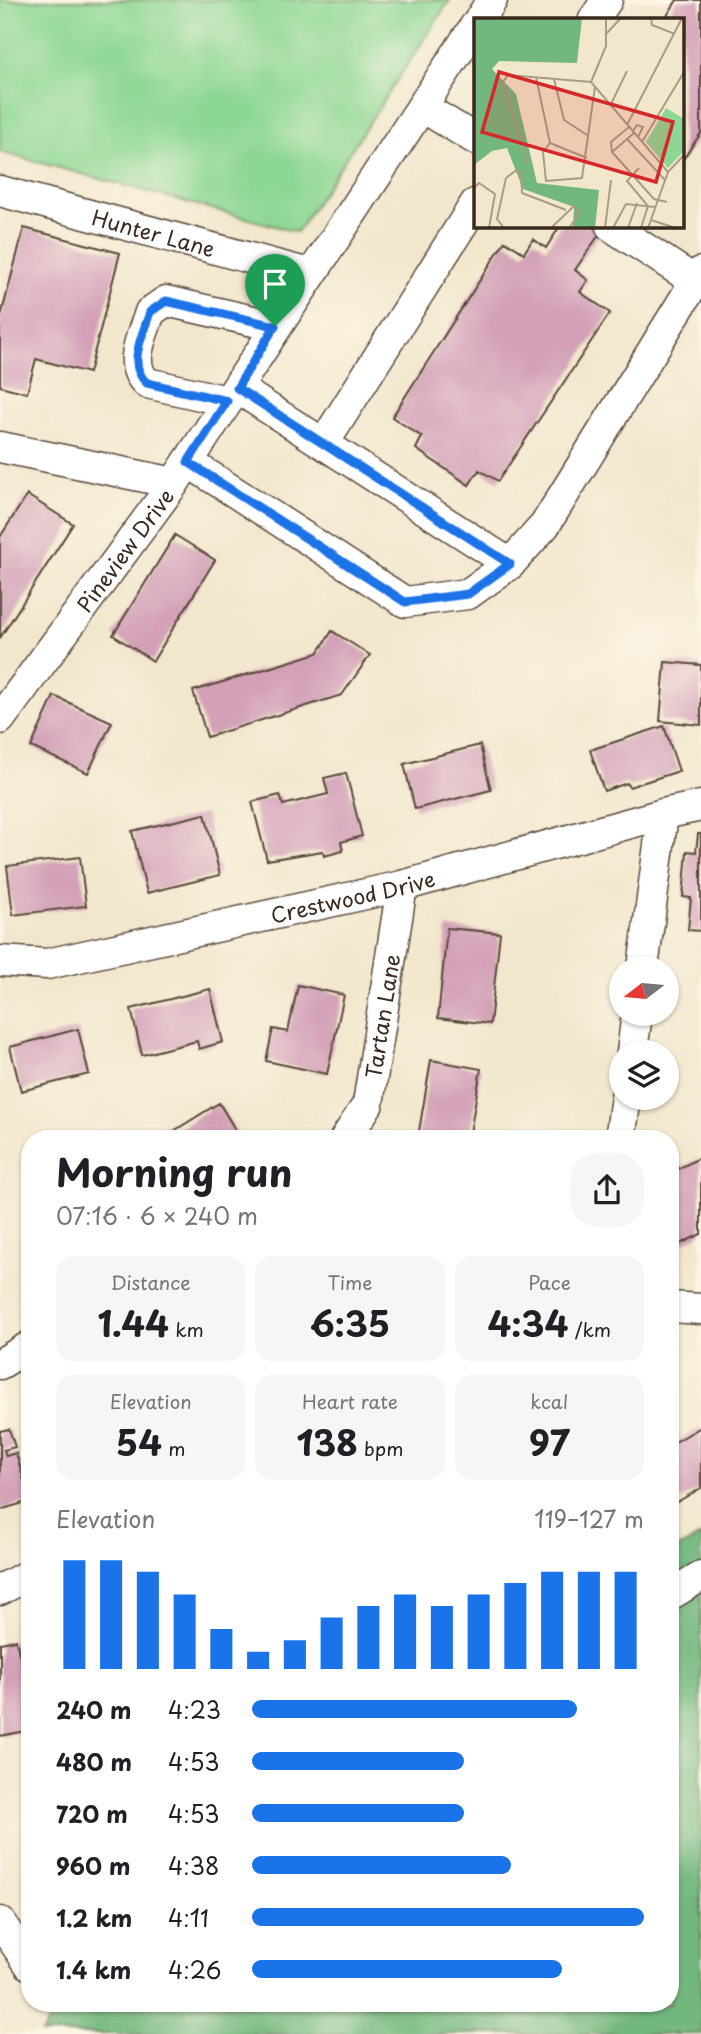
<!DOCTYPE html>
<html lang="en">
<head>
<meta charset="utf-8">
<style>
	:root { --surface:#fff; --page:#f6f6f6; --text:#202124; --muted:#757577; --accent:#1a73e8 }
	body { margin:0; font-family:"Playpen Sans",sans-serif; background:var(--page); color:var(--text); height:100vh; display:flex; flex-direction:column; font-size:26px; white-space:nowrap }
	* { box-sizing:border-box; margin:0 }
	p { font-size:23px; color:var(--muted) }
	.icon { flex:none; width:38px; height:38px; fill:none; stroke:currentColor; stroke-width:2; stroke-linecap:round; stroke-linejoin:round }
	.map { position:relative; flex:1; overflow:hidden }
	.side { position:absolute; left:21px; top:1130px; width:658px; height:882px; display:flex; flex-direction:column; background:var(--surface); border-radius:28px; box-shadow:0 2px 5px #0004 }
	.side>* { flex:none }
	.needle { width:46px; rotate:254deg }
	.tools { position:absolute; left:609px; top:956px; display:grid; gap:14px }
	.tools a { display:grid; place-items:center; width:70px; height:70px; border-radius:50%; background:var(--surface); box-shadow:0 2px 5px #0004; font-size:35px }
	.pin { position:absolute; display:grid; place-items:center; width:60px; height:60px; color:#fff; margin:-72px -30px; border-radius:50% 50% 50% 0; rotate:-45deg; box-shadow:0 0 7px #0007 }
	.pin .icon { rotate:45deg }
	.round { display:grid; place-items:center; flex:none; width:74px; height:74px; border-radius:28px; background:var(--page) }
	.overview { display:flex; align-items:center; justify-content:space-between; height:119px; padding:0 35px }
	h1 { font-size:38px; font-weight:700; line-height:52px }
	.stats { display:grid; grid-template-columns:repeat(3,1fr); gap:10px; height:119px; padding:7px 35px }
	.stats div { display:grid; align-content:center; border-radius:18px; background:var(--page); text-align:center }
	.stats b { font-size:35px; font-weight:700 }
	.stats small { font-size:19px; font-weight:400 }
	.stats p { font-size:19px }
	.chart { height:196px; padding:14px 35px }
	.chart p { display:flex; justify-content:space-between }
	.chart svg { width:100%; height:126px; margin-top:7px; stroke:var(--accent); stroke-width:6 }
	ul { padding:0 35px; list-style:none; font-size:23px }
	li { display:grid; grid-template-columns:112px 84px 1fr; align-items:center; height:52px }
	li i { height:18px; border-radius:9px; background:var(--accent) }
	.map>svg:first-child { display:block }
	.green { fill:#8dd794; stroke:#648059; stroke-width:2 }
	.forest { fill:#72b87e; stroke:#56714e; stroke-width:2 }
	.building { fill:#d3a0b8 }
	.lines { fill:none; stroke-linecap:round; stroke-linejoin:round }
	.minor-casing { stroke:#564638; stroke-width:33 }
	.minor { stroke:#fff; stroke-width:30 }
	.route-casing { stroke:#fff; stroke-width:14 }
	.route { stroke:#1a73e8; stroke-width:9 }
	.labels { text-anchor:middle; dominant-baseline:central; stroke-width:7; stroke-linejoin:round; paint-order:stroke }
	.street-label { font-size:21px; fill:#3b2a1e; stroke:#fcf5e5 }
	.inset-road { fill:none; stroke:#a99b86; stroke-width:2 }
	.view { fill:#d62828; fill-opacity:0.15; stroke:#d62828; stroke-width:3.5 }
	.inset-edge { fill:none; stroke:#3b2a1e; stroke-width:3.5 }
</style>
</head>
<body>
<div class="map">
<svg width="701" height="2034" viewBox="0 0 701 2034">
	<rect width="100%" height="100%" fill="#fcf5e5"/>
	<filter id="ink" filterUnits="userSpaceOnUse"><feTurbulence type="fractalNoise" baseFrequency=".0143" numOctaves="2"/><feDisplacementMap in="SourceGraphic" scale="14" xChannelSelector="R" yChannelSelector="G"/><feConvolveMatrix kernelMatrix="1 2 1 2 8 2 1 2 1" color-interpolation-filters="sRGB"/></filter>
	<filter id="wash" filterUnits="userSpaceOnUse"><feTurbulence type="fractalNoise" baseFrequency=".00686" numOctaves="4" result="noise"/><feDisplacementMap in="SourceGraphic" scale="28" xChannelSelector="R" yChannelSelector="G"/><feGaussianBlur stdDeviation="1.57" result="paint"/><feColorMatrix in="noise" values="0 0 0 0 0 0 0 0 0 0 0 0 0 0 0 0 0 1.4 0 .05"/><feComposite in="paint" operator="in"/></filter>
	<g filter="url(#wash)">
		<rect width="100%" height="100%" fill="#f2e7cc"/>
		<!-- green -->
		<path class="green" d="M0 0H450L297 232 0 152Z"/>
		<!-- forest -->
		<path class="forest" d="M701 1536V2034H41L59 2004H670V1552Z"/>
		<g id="blocks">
			<!-- building -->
			<path class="building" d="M677 0H701V133L682 161V19H665Z
				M560 226H605L575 270 588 280 580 292 610 313 498 481 479 470 469 485 416 449 422 437 392 417 505 241 524 253 533 239 546 248Z
				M24 228 120 253 89 373 36 359 27 393 0 386V320Z
				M27 495 73 524 0 638V537Z
				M175 535 215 560 153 661 113 635Z
				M332 631 370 655 342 695 207 737 193 691 318 653Z
				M665 662 701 665V725L660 721Z
				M54 696 112 722 88 773 31 747Z
				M664 726 679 771 629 787 627 783 604 791 590 750Z
				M480 745 491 790 415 809 404 764Z
				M346 773 362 836 341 842 343 851 324 856 323 851 267 860 252 802 280 795 283 805 328 794 324 778Z
				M205 814 220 875 147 893 132 831Z
				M698 834H701V931L688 930 691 898 683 897 687 851 696 852Z
				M80 857 86 906 13 915 7 866Z
				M447 928 500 933 490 1024 438 1018Z
				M298 985 344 995 327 1074 266 1061 273 1029 288 1032Z
				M210 989 223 1042 199 1049 197 1041 142 1055 131 1009Z
				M78 1029 89 1074 21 1091 10 1047Z
				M431 1060 481 1069 469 1139 418 1137Z
				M219 1103 241 1139H161Z
				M670 1153 678 1169 699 1158 701 1162V1234L670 1249Z
				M701 1427V1488L677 1502 670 1490V1445Z
				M9 1429 15 1447 4 1450 6 1456 16 1453 30 1501 0 1510V1431Z
				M16 1640 30 1699V1730L0 1736V1643Z"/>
		</g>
	</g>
	<g filter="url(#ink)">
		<use href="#blocks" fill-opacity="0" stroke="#564638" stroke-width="2"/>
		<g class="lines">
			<defs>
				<g id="minor">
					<path d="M480 19 492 0"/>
					<path d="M594 19 607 0"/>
					<path d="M424 108 475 139"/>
					<path id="s1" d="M0 191 309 274"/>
					<path d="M611 226 701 285"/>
					<path d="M237 388 510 564"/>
					<path d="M227 401 147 383C126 364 143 335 150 312L166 301 275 326"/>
					<path d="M324 443 475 204"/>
					<path d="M0 447 174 483"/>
					<path d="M188 462 405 602 468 594 510 564 545 525 701 272"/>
					<path id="s2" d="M0 719 174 483 475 26"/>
					<path id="s3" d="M0 961 47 964 402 886 663 814 701 806"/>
					<path d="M643 968 663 814"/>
					<path d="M632 1052 637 1013"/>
					<path id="s4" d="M345 1139 368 1104 402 886"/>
					<path d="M620 1139 626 1097"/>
					<path d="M670 1307 701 1309"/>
					<path d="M0 1364 30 1346"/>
					<path d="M0 1590 30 1574"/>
					<path d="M670 1595 701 1576"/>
					<path d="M0 1922 30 1965"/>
				</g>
			</defs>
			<!-- minor casing -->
			<use href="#minor" class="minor-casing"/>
			<!-- minor -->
			<use href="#minor" class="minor"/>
		</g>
	</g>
	<g class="lines" filter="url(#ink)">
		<defs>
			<path id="route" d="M166 301 275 326 237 388 510 564 468 594 405 602 188 462 227 401 147 383C126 365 143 335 150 312Z"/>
		</defs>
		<!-- route casing -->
		<use href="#route" class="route-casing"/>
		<!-- route -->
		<use href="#route" class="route"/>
	</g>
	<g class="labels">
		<!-- street labels -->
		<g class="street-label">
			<text stroke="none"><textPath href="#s1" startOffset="159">Hunter Lane</textPath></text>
			<text stroke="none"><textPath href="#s2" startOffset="210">Pineview Drive</textPath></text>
			<text stroke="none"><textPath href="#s3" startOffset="360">Crestwood Drive</textPath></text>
			<text stroke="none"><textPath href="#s4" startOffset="131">Tartan Lane</textPath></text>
		</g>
	</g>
	<!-- overview -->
	<g transform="translate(474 18)">
		<rect width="210" height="210" fill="#f2e7cc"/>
		<path d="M192 90 210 101V133L194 150 172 124Z" fill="#8dd794"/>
		<path d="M0 0H108L103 45 25 43 18 51 42 76 63 165 125 172 121 210H99L100 189 49 171 33 130 18 133 0 147Z" fill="#72b87e"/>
		<path class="inset-road" d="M177 0 178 7 201 16M131 17 147 0M62 59 76 125 113 140M80 61 90 102 113 117M117 64 132 28V0M137 86 153 53M153 107 208 0M155 109 137 124 138 134 180 181 193 184M159 113 163 107 169 109 164 119M153 121 191 162M168 124 210 54M76 125 69 134 72 163 108 160 121 69M138 134 160 115M54 147 29 64 34 57 117 64 194 154M165 150 153 163 174 188 167 210M0 170 5 165 21 176 15 210M177 202 202 210M30 210 23 201 32 160 41 153 47 155 48 175 92 192M77 210 100 188 106 195 95 210M131 210 137 162M139 210 152 186 181 189M154 210 163 185M174 210 194 154 210 137"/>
		<path class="view" d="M25 54 199 104 182 164 8 114Z"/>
		<rect width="210" height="210" class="inset-edge"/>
	</g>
</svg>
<div class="tools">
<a><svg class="needle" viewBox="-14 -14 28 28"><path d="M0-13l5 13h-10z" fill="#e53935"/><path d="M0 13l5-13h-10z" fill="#757577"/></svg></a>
<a><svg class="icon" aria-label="layers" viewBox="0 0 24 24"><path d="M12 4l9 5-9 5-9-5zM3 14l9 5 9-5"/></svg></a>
</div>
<div class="pin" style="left:275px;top:326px;background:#1e9e55"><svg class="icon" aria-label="arrive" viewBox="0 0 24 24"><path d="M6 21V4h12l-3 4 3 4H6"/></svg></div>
<section class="side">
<div class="overview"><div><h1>Morning run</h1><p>07:16 · 6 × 240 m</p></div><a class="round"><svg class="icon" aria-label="share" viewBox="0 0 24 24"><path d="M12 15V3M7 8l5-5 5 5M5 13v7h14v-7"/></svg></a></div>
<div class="stats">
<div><p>Distance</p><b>1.44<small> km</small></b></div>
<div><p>Time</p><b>6:35</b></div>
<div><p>Pace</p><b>4:34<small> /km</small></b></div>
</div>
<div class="stats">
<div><p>Elevation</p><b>54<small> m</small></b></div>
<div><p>Heart rate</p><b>138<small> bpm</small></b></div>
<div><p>kcal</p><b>97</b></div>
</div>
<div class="chart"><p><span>Elevation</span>119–127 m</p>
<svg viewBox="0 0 160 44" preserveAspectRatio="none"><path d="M5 44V6M15 44V6M25 44V10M35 44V18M45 44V30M55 44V38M65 44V34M75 44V26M85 44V22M95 44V18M105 44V22M115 44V18M125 44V14M135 44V10M145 44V10M155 44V10"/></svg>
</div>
<ul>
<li><b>240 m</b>4:23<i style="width:83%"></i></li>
<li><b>480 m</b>4:53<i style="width:54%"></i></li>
<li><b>720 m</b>4:53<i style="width:54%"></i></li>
<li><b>960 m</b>4:38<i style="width:66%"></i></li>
<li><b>1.2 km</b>4:11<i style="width:100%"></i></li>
<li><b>1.4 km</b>4:26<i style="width:79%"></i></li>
</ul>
</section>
</div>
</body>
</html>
